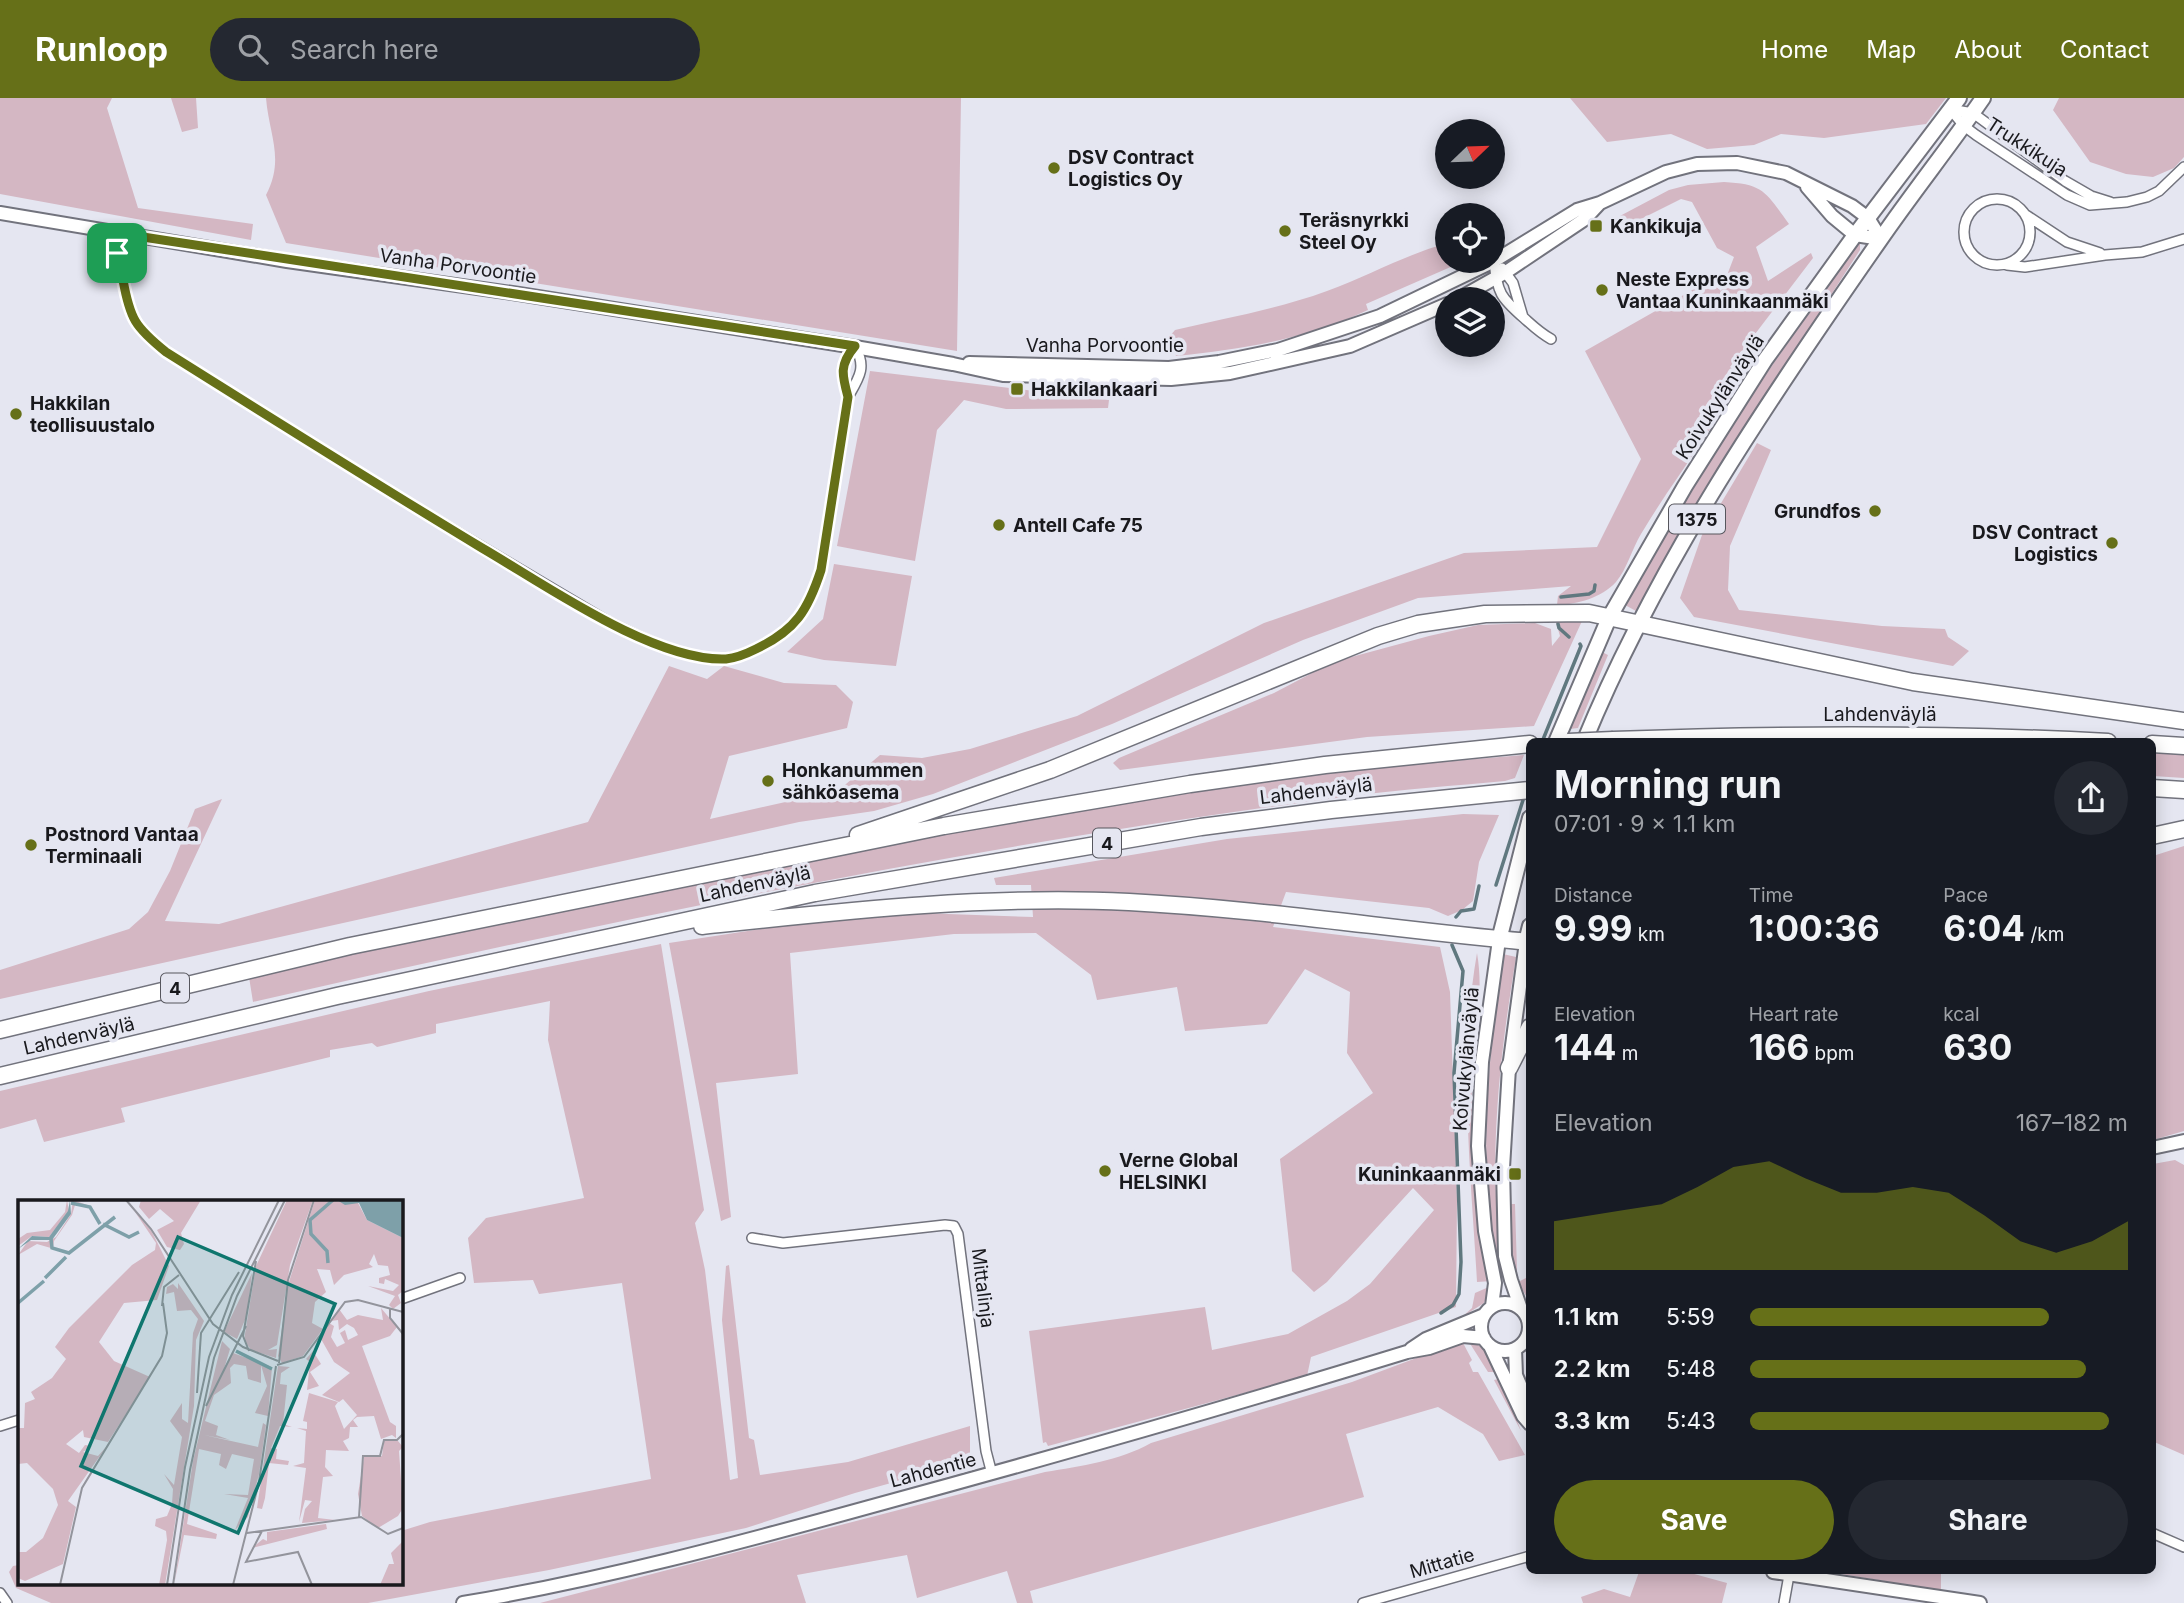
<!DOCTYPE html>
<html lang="en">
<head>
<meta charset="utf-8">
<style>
	:root { --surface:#171b24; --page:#242831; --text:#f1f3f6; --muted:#9ea1a6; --accent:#667018 }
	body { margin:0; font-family:Inter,sans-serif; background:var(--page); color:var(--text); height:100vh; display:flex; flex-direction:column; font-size:26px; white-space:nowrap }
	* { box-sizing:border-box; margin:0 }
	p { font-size:23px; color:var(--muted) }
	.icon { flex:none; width:38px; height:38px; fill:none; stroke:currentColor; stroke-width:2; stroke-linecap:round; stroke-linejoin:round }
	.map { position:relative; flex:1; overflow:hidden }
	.drawer { position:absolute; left:1526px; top:640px; width:630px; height:836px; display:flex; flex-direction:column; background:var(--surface); border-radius:10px; box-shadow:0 4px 18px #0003 }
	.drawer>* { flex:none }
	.needle { width:46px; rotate:67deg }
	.controls { position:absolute; left:1435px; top:21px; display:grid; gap:14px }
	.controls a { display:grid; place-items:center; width:70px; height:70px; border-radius:50%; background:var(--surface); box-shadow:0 4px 18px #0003; font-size:35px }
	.pin { position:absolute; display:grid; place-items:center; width:60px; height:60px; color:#fff; margin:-30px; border-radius:14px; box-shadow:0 4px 10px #0006 }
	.round { display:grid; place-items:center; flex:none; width:74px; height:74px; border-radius:37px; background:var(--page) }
	.headline { display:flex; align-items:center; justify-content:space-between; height:119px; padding:0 28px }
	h1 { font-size:38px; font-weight:700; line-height:52px }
	.figures { display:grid; grid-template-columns:repeat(3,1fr); gap:10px; height:119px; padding:7px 28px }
	.figures div { display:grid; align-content:center }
	.figures b { font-size:35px; font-weight:700 }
	.figures small { font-size:19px; font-weight:400 }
	.figures p { font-size:19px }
	.chart { height:196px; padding:14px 28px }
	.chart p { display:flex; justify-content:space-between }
	.chart svg { width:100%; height:126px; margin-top:7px; fill:var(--accent); opacity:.7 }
	.action { display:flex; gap:14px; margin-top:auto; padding:14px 28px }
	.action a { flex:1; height:80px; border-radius:42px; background:var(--accent); color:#fff; font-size:28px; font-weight:700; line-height:80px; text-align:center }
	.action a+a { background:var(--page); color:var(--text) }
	ul { padding:0 28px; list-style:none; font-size:23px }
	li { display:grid; grid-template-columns:112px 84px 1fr; align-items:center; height:52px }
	li i { height:18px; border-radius:9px; background:var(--accent) }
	header { display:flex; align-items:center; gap:42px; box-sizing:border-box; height:98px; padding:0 35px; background:var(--accent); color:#fff }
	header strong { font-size:33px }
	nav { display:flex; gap:38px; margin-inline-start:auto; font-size:24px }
	.search { width:490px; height:63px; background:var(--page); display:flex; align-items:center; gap:18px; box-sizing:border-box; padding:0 24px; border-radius:38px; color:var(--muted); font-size:26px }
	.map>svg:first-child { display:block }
	.green { fill:#d4b7c3 }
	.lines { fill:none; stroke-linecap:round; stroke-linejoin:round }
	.stream { stroke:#60787f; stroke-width:3.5 }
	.street-casing { stroke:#72737d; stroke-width:12 }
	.secondary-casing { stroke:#72737d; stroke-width:16 }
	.primary-casing { stroke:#72737d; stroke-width:18 }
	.highway-casing { stroke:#72737d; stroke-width:19 }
	.street { stroke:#fff; stroke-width:9 }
	.secondary { stroke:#fff; stroke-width:12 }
	.primary { stroke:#fff; stroke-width:14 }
	.highway { stroke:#fff; stroke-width:16 }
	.highway-bridge-casing { stroke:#72737d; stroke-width:19; stroke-linecap:butt }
	.highway-bridge { stroke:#fff; stroke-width:16 }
	.route-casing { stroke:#fff; stroke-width:14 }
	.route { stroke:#667018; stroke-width:9 }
	.poi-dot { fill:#667018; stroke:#e5e6f1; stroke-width:2.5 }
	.labels { text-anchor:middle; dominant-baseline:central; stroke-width:7; stroke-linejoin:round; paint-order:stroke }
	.shield { fill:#e5e6f1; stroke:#56565d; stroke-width:2 }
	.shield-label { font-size:18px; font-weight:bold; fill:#19191d }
	.street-label { font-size:19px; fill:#19191d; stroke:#e5e6f1 }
	.poi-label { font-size:19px; font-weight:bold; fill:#19191d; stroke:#e5e6f1; text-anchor:start }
	.inset-river { fill:none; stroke:#7ea0a9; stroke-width:3.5 }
	.inset-road { fill:none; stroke:#93949c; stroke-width:2 }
	.view { fill:#0f766e; fill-opacity:0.15; stroke:#0f766e; stroke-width:3.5 }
	.inset-edge { fill:none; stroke:#19191d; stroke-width:3.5 }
</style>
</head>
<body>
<header>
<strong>Runloop</strong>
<div class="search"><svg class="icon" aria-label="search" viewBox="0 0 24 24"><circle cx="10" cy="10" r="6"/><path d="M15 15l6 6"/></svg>Search here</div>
<nav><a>Home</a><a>Map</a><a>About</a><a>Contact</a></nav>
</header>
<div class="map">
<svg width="2184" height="1505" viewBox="0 0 2184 1505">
	<rect width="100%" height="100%" fill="#e5e6f1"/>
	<!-- green -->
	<path class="green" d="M0 0H112L107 10 138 110 253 126 251 142 0 96Z
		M171 0H196L198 30 182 34Z
		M266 0H961L957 253 286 145 266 97C285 61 269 37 266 0Z
		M1570 0H1946L1926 26 1824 40 1781 36 1754 47 1707 51 1671 36 1607 44Z
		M2059 0H2184V59L2174 70 2153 79 2126 76 2090 64 2053 12Z
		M1724 84C1765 86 1766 95 1789 126L1756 149 1768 183 1811 155 1813 160 1730 269 1740 277C1713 334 1673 382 1641 436 1632 451 1627 471 1616 484 1601 500 1578 506 1557 507L1558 498 1571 488 1418 500 1303 542 1112 626 933 696 874 713 799 724 0 901V872L129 831 148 814 170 773 195 711 222 701 165 823 219 826 588 724 669 568 707 581 724 568 784 585 836 587 853 604 847 630 729 658 710 721 839 692 880 657 922 660 970 651 1077 618 1264 525 1464 455 1597 449 1641 361 1585 253 1710 182 1721 193 1734 159 1717 150 1692 104 1681 101 1621 131 1618 119 1669 92 1688 87Z
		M1447 145V163L1462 164 1366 206 1368 212C1305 241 1245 251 1176 258L1169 239 1175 232C1226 220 1278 211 1327 193 1368 178 1405 157 1447 145Z
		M1858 146H1860V152L1691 414 1636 513 1625 507C1689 380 1775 263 1858 146Z
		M870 273 1109 302 1108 310 1006 311 964 302 937 332 915 463 837 448Z
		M1757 345 1771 352 1730 448 1728 492 1739 512 1882 528 1945 531 1948 539 1969 553 1953 568 1694 519 1680 500 1702 437Z
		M834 466 912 478 896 568 824 562 787 554 823 521Z
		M1555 521 1582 523 1534 628 1367 639 1120 672 1113 665 1119 660 1274 595 1333 564 1429 538 1478 527 1535 525 1551 531 1552 548 1560 538Z
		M1602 554 1608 557 1578 630 1569 631Z
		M2152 653 2184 655V680L2153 678Z
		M1524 657 1515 680 1505 683C1454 688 1403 691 1352 698 982 745 616 821 253 904L249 879C613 799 978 718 1349 673 1407 666 1465 662 1524 657Z
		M1463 716 1499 717 1479 764 1473 803 1462 812 1448 818 1429 810 1286 794 1273 829 1440 849 1450 894 1457 1102 1456 1209 1311 1259 1307 1278 1048 1348 1046 1344 1043 1345 1029 1233 1205 1209 1212 1252 1288 1236 1347 1203 1370 1186 1434 1112 1413 1090 1327 1184 1314 1194 1292 1173 1280 1061 1373 995 1347 955 1350 894 1305 871 1267 926 1185 933 1177 889 1097 902 1091 877 1036 835 954 836 790 855 798 976 716 985 731 1119 721 1123 669 845 827 821 920 815 1033 819 1031 787H996L994 780 1227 741Z
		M2184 748V1033L2153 1042V758Z
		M661 846 704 1112 695 1125 705 1172 730 1382 738 1380 722 1222 726 1168 729 1167 749 1340 754 1342 760 1377 848 1364 970 1328V1360L962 1368 950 1374 909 1380 855 1395 746 1430 549 1472 368 1505H51L16 1490 9 1474 13 1468 19 1467V1486H401V1433L430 1424 651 1381 622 1185 539 1196 533 1182 474 1185 468 1140 486 1120 584 1100 548 942 550 903 436 926V935L377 949 372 945 330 952V959L121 1010 125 1024 44 1044 36 1021 0 1031V993L429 893Z
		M1477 855C1485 900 1472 944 1472 990 1470 1055 1481 1119 1492 1183L1477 1184C1471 1076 1458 963 1477 855Z
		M1503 856 1516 859C1499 963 1486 1071 1504 1175L1499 1177C1476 1070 1488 963 1503 856Z
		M1529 962V1203L1518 1184 1526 1180 1529 1088 1526 983Z
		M2175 1062 2184 1067V1357L2152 1343 2153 1066Z
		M1510 1106H1515L1517 1172 1514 1176 1510 1155Z
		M1491 1188 1484 1205 1462 1219 1472 1210 1475 1195Z
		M1462 1243 1472 1262 1469 1265 1473 1274H1478L1525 1357 1499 1363 1483 1336 1438 1309 1346 1336 1364 1399 1030 1493 1033 1505H1017L1007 1473 917 1500 907 1457 797 1477 806 1505H540L1045 1374C1081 1368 1119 1363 1151 1345L1352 1284Z
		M1469 1244 1483 1249 1499 1274H1488Z
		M1502 1280 1521 1333 1494 1282Z
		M1639 1474H1687L1727 1485 1722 1505H1583L1581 1499 1604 1491 1630 1499Z
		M1828 1474H1941V1492Z"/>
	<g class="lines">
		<!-- stream -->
		<path class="stream" d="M1561 499 1589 496 1594 493 1595 487
			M1558 526 1559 530 1569 539
			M1542 644 1581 548 1580 546
			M1496 787 1524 699
			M1456 819 1461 813 1474 811 1479 788
			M1441 1215 1453 1207 1459 1196 1461 1164 1454 975 1463 873 1452 847"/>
		<defs>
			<path id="street" d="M1950 11 1964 28 1976 37 2067 97 2090 107 2127 104 2147 99 2159 93 2184 69
				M1950 11 1973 15 2065 83 2091 98 2110 104
				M1964 134a33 33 0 1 1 66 0a33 33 0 1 1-66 0Z
				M2026 117 2067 144 2100 155
				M1494 163C1497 195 1501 200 1524 220 1533 228 1540 235 1551 241
				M2007 167 2025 169 2105 157 2142 154 2184 141
				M1502 170 1513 185 1523 219
				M124 183 139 157 130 137C111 155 119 160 123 182 130 221 135 229 166 254L388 393 607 523C639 539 692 566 729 560 739 559 750 554 760 549 797 532 808 510 821 472L848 299C859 280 867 269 855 249 839 267 842 277 848 299
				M752 1140 783 1145 945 1127 954 1128 958 1136 986 1353 992 1376
				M401 1201 460 1180
				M0 1328 19 1322
				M2152 1435 2184 1449
				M0 1495 7 1505
				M1363 1505 1530 1458
				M1784 1505 1789 1477"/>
			<path id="secondary" d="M1807 89 1832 118 1855 137 1881 141
				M0 115 287 163 519 196 855 249 953 266 1003 277 1171 281 1230 275 1350 248 1447 206
				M1458 201 1506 174 1585 121 1599 106
				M969 265 1169 270 1219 264 1278 252 1380 218 1494 163 1577 112 1600 105 1666 74 1697 66 1737 65 1786 75 1852 108 1868 120 1881 141
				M2152 1050 2184 1043
				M1481 1229a24 24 0 1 1 48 0a24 24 0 1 1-48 0Z
				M1492 1208 1495 1185 1485 1133 1478 1048 1482 964 1499 842
				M1521 1211 1511 1182 1505 1158 1503 1070 1509 970 1526 844
				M1490 1248 1523 1318 1530 1326
				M1411 1251 1426 1241 1484 1217
				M1515 1251 1516 1277 1530 1310
				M1773 1474 1980 1505
				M463 1505C600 1482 735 1446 869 1409 1049 1360 1228 1309 1407 1254L1429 1250 1463 1238 1484 1240"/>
			<path id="primary" d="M1556 644 1609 520 1685 388 1765 262 1855 137 1959 0
				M1584 644C1658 464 1769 301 1880 142 1913 94 1950 48 1983 0
				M1499 842 1530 720
				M1526 844 1530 828"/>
			<path id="highway" d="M1613 642C1778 636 1943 635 2108 644
				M2152 646 2184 648
				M2152 690 2184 692
				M858 737 1050 672 1378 538 1418 526 1485 516 1589 515 1913 584 2184 623
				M2152 738 2184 731
				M702 828C844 813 986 797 1129 804 1263 811 1396 832 1530 844
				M0 932 350 848 944 728 1190 686 1325 667 1530 646
				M1509 970 1530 929
				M0 978 337 898 815 795 1201 729 1331 712 1530 692"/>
		</defs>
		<!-- street casing -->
		<use href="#street" class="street-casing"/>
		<!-- secondary casing -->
		<use href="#secondary" class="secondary-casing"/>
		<!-- primary casing -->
		<use href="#primary" class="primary-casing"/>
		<!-- highway casing -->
		<use href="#highway" class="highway-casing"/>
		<!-- street -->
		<use href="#street" class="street"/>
		<!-- secondary -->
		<use href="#secondary" class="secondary"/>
		<!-- primary -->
		<use href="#primary" class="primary"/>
		<!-- highway -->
		<use href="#highway" class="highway"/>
		<defs>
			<path id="highway-bridge" d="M1568 644 1613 642"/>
		</defs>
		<!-- highway-bridge casing -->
		<use href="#highway-bridge" class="highway-bridge-casing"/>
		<!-- highway-bridge -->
		<use href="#highway-bridge" class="highway-bridge"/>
	</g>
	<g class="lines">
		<defs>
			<path id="route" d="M130 137 855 248C839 267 842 277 848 299L821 472C808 512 796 532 756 551 748 555 736 560 726 561 654 564 544 486 482 450 376 386 271 320 166 254 135 229 130 221 123 182 120 160 112 155 130 137Z"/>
		</defs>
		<!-- route casing -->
		<use href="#route" class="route-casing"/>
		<!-- route -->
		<use href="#route" class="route"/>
	</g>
	<!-- markers -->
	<g class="poi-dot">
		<circle cx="1054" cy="70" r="7"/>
		<rect x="1589" y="121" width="14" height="14" rx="3.5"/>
		<circle cx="1285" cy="133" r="7"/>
		<circle cx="1602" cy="192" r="7"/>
		<rect x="1010" y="284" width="14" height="14" rx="3.5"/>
		<circle cx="16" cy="316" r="7"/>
		<circle cx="1875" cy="413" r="7"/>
		<circle cx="999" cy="427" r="7"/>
		<circle cx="2112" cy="445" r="7"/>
		<circle cx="768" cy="683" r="7"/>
		<circle cx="31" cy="747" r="7"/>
		<circle cx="1105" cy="1073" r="7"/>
		<rect x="1508" y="1069" width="14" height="14" rx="3.5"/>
	</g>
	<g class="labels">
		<!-- shield labels -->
		<g class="shield">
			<rect x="1669" y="406.5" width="56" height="29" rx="5"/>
			<rect x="1093" y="730.5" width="28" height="29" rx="5"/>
			<rect x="161" y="875.5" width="28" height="29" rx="5"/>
		</g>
		<g class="shield-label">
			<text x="1697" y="421">1375</text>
			<text x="1107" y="745">4</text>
			<text x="175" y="890">4</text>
		</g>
		<!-- street labels -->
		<g class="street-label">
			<text transform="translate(2027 49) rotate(33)">Trukkikuja</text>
			<text transform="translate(458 168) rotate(8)">Vanha Porvoontie</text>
			<text x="1105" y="247">Vanha Porvoontie</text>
			<text transform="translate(1720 299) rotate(-57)">Koivukylänväylä</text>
			<text x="1880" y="616">Lahdenväylä</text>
			<text transform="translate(1316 693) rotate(-7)">Lahdenväylä</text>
			<text transform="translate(755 786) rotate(-12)">Lahdenväylä</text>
			<text transform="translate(79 938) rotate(-13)">Lahdenväylä</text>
			<text transform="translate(1466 961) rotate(-85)">Koivukylänväylä</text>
			<text transform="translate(983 1190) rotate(83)">Mittalinja</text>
			<text transform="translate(933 1372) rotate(-15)">Lahdentie</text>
			<text transform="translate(1442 1465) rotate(-16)">Mittatie</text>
		</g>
		<!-- poi labels -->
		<g class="poi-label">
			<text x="1068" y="59">DSV Contract<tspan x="1068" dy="22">Logistics Oy</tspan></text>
			<text x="1299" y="122">Teräsnyrkki<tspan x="1299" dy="22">Steel Oy</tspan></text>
			<text x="1610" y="128">Kankikuja</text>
			<text x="1616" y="181">Neste Express<tspan x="1616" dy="22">Vantaa Kuninkaanmäki</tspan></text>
			<text x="1031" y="291">Hakkilankaari</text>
			<text x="30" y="305">Hakkilan<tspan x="30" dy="22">teollisuustalo</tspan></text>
			<text x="1861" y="413" text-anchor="end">Grundfos</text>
			<text x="1013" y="427">Antell Cafe 75</text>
			<text x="2098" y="434" text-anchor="end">DSV Contract<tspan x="2098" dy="22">Logistics</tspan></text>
			<text x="782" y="672">Honkanummen<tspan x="782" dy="22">sähköasema</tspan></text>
			<text x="45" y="736">Postnord Vantaa<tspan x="45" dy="22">Terminaali</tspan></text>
			<text x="1119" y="1062">Verne Global<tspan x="1119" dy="22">HELSINKI</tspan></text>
			<text x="1501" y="1076" text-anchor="end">Kuninkaanmäki</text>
		</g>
	</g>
	<!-- overview -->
	<g transform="translate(18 1102)">
		<rect width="385" height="385" fill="#e5e6f1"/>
		<path d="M49 0 51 11 31 37 14 36 0 46V39L9 33 32 30 47 12ZM55 0 72 6 57 5 54 15 36 41 35 47 50 53 19 44 0 55 10 41 29 42 38 37 53 14ZM123 0H183L163 33 166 44 162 50 149 47 139 30 156 21 142 9 131 19 121 7ZM269 0H295L272 65 259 145 250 150 259 149 258 158 233 150 226 140 238 66ZM297 0 340 3 349 20 385 38V91L380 95 383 103 375 109 371 105 377 96 350 86 375 91 381 85 367 79 366 84 361 83V78L372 75 370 66 360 65 356 54 351 64 355 67 326 75 316 85 312 70 299 69 308 92 297 102 294 123 305 129 285 156 264 163 260 156 270 85ZM115 9 134 32 151 66 139 100 106 103 81 142 96 161 132 177 90 242 66 237 65 230 48 244 61 253 67 245 74 246 65 252 80 256 89 246 50 301 58 307 45 364 7 381 0 378V352H8L25 338 40 305 35 289 9 263 0 264V228H6L7 203 17 199 13 192 34 178 48 159 37 147 51 128 114 65 137 50 138 43ZM234 73 229 115 219 139 206 132ZM160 83 186 121 178 140 176 206 147 385H141L149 340 148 331 137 326 138 319 149 316 154 304 155 289 146 274 156 285 164 237 152 221 164 203V219L170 223 175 133 180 119 173 110 159 111 156 92 148 94 147 102 149 87 155 84 160 89ZM363 108 379 127 372 136 344 146 372 222 378 226V238L374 235 363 239 356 216 339 217 335 220 340 227H332L331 238 325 241 331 251 308 250 307 267 315 276 305 277 300 318 317 320 284 323 287 309 294 301 287 300 281 322 288 268 275 266 286 263 288 231 279 228 289 229V222L285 221 291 193 320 202 317 206 326 229 339 215 325 199 321 202 304 195 332 173 316 162 303 139 311 123 316 126 313 137 319 147 327 143 322 133 327 130 330 140 340 135 336 128 329 124 321 130 320 120 313 121 321 109 329 120 340 115 365 120ZM204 141 212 149 206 169 215 153 254 167 250 216 237 213 249 186 243 165V183L230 179 228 166 216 164 212 168 213 183 196 195 187 221 200 226 198 235 212 240 186 235 240 247 245 223 248 225 241 274 230 317 217 330 230 298 206 294 230 295 236 259 214 254 208 269 201 265 203 254 181 249 169 324 199 334 198 339 166 335 156 385 175 261ZM295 151 303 164 292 172 301 186 289 190 292 162 288 159ZM260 166 272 167 263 173 262 184 269 185 265 224 274 227 262 226 253 248 259 249 258 259 271 261 270 265 251 263 247 298 244 309 239 308ZM366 241H380L385 247 381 251 385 308 380 316 360 328 344 316 340 294 346 257 364 256ZM308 324 309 329 234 348 245 339 249 341V332ZM385 341V385H362L371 364H376L373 353Z" fill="#d4b7c3"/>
		<path d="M52 0 53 14 34 40H13L0 49 14 36 31 37 50 11ZM319 0H385V38L349 20 341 3 327 5Z" fill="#7ea0a9"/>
		<path class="inset-river" d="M53 3 72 7 82 24M85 24 111 37 121 32M33 39 34 48 51 53 97 17M310 63 309 51 293 34 292 20 315 0M27 78 48 57M0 103 26 81M218 151 254 169"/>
		<path class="inset-road" d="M108 0 133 29 195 124 225 147 260 161M144 106 146 87 161 75M372 109V118L385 134M231 151 225 136 238 61M261 163 270 80 296 0M259 165 286 157 327 102 340 100 385 112M179 193 183 133 221 72M188 206 228 126M341 317 345 256H362L366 240H379L385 234M244 331 228 362 280 352 294 385M229 333 343 317 370 334 385 328M42 385 64 288 144 156 149 133 145 103M149 385 167 267 191 157 214 95 261 0M155 385 172 270 196 158 219 96 267 0M215 385 241 282 258 166"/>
		<path class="view" d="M160 37 317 104 220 333 63 266Z"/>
		<rect width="385" height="385" class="inset-edge"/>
	</g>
</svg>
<div class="controls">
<a><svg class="needle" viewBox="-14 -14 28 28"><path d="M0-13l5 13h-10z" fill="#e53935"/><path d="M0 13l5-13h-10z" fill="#9ea1a6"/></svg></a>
<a><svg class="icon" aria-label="locate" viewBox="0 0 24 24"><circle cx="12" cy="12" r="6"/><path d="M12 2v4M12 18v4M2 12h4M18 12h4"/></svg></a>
<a><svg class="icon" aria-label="layers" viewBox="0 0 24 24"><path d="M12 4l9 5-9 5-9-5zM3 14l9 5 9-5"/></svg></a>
</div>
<div class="pin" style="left:117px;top:155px;background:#1e9e55"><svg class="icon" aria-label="arrive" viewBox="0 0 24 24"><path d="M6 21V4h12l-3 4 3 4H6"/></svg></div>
<section class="drawer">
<div class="headline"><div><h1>Morning run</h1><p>07:01 · 9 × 1.1 km</p></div><a class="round"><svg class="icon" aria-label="share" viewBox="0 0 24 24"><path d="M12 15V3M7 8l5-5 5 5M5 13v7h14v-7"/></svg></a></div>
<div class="figures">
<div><p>Distance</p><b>9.99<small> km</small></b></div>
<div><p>Time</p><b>1:00:36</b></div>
<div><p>Pace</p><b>6:04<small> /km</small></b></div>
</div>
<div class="figures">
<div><p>Elevation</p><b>144<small> m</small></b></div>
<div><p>Heart rate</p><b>166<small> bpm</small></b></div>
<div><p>kcal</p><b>630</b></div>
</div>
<div class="chart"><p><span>Elevation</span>167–182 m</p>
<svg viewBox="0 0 160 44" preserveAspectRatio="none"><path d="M0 44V27L10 25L20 23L30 21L40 15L50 8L60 6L70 12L80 17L90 17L100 15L110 17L120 25L130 34L140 38L150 34L160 27V44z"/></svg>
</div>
<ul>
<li><b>1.1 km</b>5:59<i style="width:79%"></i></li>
<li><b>2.2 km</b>5:48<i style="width:89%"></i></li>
<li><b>3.3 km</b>5:43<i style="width:95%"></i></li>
</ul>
<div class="action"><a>Save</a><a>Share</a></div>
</section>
</div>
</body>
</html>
